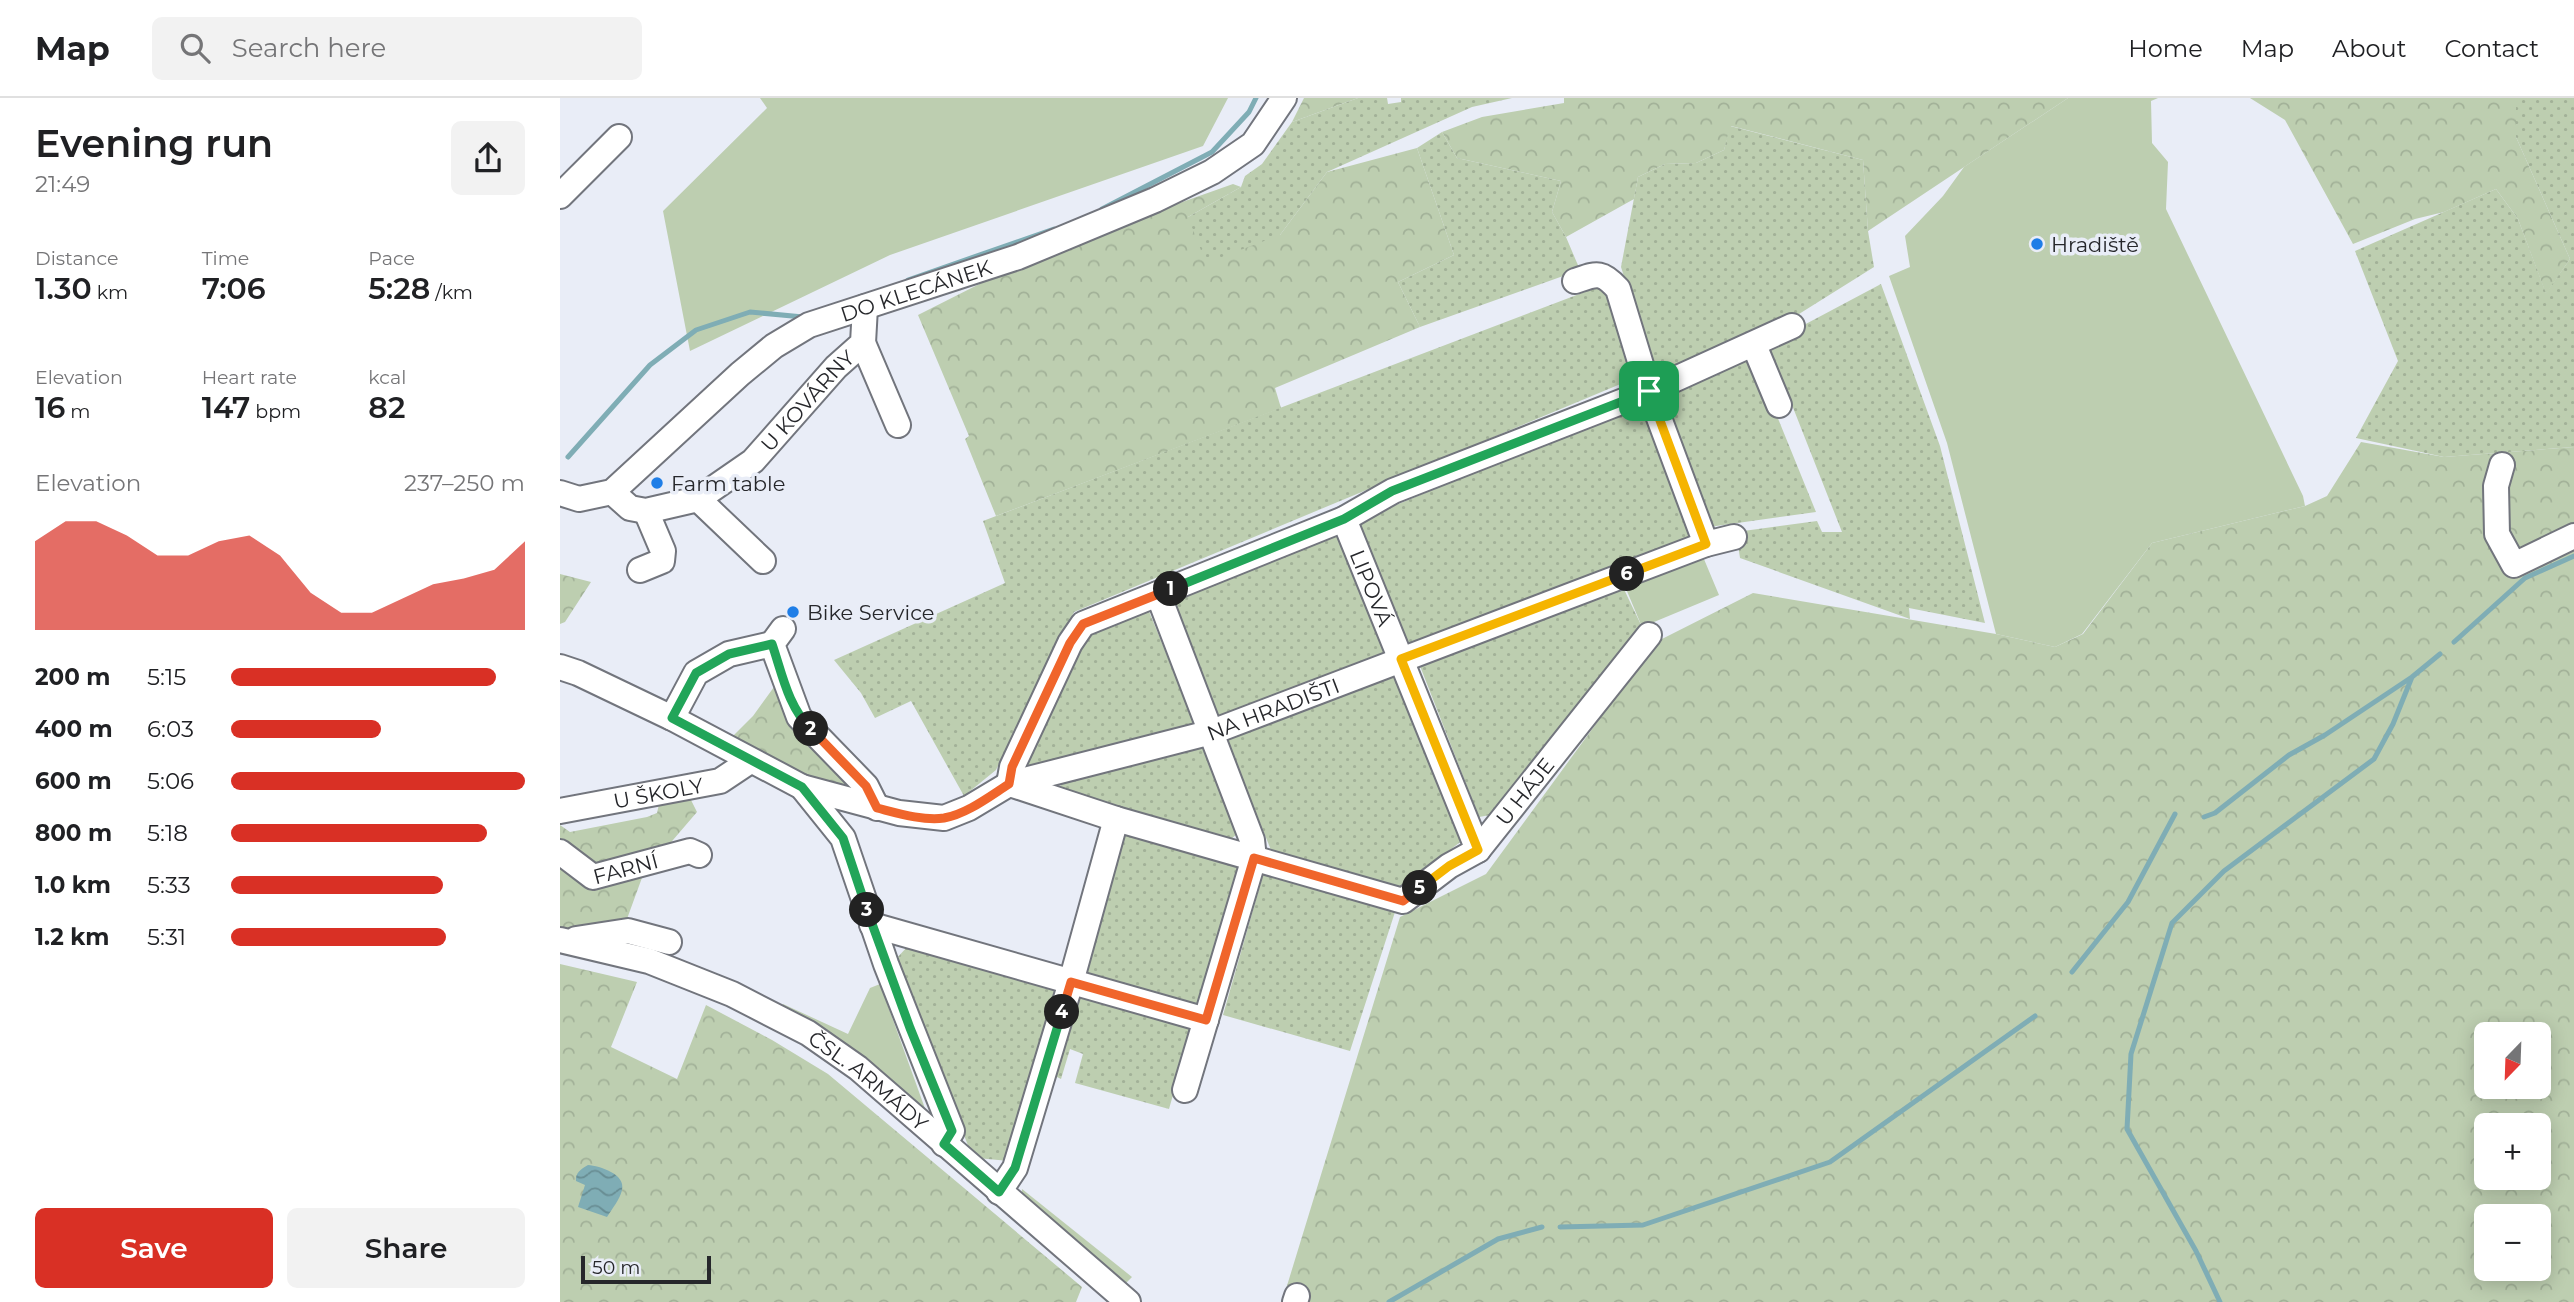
<!DOCTYPE html>
<html lang="en">
<head>
<meta charset="utf-8">
<style>
	:root { --surface:#fff; --page:#f2f2f2; --text:#202124; --muted:#757577; --line:#e0e0e0; --accent:#d93025 }
	body { margin:0; font-family:Montserrat,sans-serif; background:var(--page); color:var(--text); height:100vh; display:flex; flex-direction:column; font-size:26px; white-space:nowrap }
	* { box-sizing:border-box; margin:0 }
	p { font-size:23px; color:var(--muted) }
	.icon { flex:none; width:38px; height:38px; fill:none; stroke:currentColor; stroke-width:2; stroke-linecap:round; stroke-linejoin:round }
	.map { position:relative; flex:1; overflow:hidden }
	.details { display:flex; flex-direction:column; background:var(--surface); width:560px }
	.details>* { flex:none }
	.needle { width:46px; rotate:203deg }
	.tools { position:absolute; left:1914px; top:924px; display:grid; gap:14px }
	.tools a { display:grid; place-items:center; width:77px; height:77px; border-radius:10px; background:var(--surface); box-shadow:0 4px 18px #0003; font-size:35px }
	.scale { position:absolute; left:21px; bottom:18px; width:130px; box-sizing:border-box; padding-left:7px; border:4px solid #26272b; border-top:0; font-size:19px; line-height:24px; white-space:nowrap; color:#26272b; -webkit-text-stroke:5px #e9edf7; paint-order:stroke }
	.pin { position:absolute; display:grid; place-items:center; width:60px; height:60px; color:#fff; margin:-30px; border-radius:14px; box-shadow:0 4px 10px #0006 }
	.km { position:absolute; width:35px; height:35px; margin:-18px; border-radius:50%; background:#222; color:#fff; font-size:19px; line-height:35px; text-align:center }
	.round { display:grid; place-items:center; flex:none; width:74px; height:74px; border-radius:10px; background:var(--page) }
	.summary { display:flex; align-items:center; justify-content:space-between; height:119px; padding:0 35px }
	h1 { font-size:38px; font-weight:600; line-height:52px }
	.metrics { display:grid; grid-template-columns:repeat(3,1fr); gap:10px; height:119px; padding:7px 35px }
	.metrics div { display:grid; align-content:center }
	.metrics b { font-size:30px; font-weight:600 }
	.metrics small { font-size:19px; font-weight:400 }
	.metrics p { font-size:19px }
	.chart { height:196px; padding:14px 35px }
	.chart p { display:flex; justify-content:space-between }
	.chart svg { width:100%; height:126px; margin-top:7px; fill:var(--accent); opacity:.7 }
	.button { display:flex; gap:14px; margin-top:auto; padding:14px 35px }
	.button a { flex:1; height:80px; border-radius:10px; background:var(--accent); color:#fff; font-size:28px; font-weight:600; line-height:80px; text-align:center }
	.button a+a { background:var(--page); color:var(--text) }
	ul { padding:0 35px; list-style:none; font-size:23px }
	li { display:grid; grid-template-columns:112px 84px 1fr; align-items:center; height:52px }
	li i { height:18px; border-radius:9px; background:var(--accent) }
	header { display:flex; align-items:center; gap:42px; box-sizing:border-box; height:98px; padding:0 35px; background:var(--surface); border-bottom:2px solid var(--line) }
	header strong { font-size:33px }
	nav { display:flex; gap:38px; margin-inline-start:auto; font-size:24px }
	.search { width:490px; height:63px; background:var(--page); display:flex; align-items:center; gap:18px; box-sizing:border-box; padding:0 24px; border-radius:10px; color:var(--muted); font-size:26px }
	main { display:flex; flex:1; min-height:0 }
	.map>svg:first-child { display:block }
	.grass { fill:#bdceb0 }
	.forest { fill:url(#forest-crowns); fill-rule:evenodd }
	.garden { fill:url(#garden-dots) }
	.water { fill:url(#water-waves) }
	.lines { fill:none; stroke-linecap:round; stroke-linejoin:round }
	.stream { stroke:#7fadb5; stroke-width:5 }
	.minor-casing { stroke:#72757d; stroke-width:28 }
	.minor { stroke:#fff; stroke-width:24 }
	.split-1-casing { stroke:#fff; stroke-width:14 }
	.split-2-casing { stroke:#fff; stroke-width:14 }
	.split-3-casing { stroke:#fff; stroke-width:14 }
	.split-4-casing { stroke:#fff; stroke-width:14 }
	.split-5-casing { stroke:#fff; stroke-width:14 }
	.split-6-casing { stroke:#fff; stroke-width:14 }
	.split-7-casing { stroke:#fff; stroke-width:14 }
	.split-1 { stroke:#22a559; stroke-width:9 }
	.split-2 { stroke:#f0652b; stroke-width:9 }
	.split-3 { stroke:#22a559; stroke-width:9 }
	.split-4 { stroke:#22a559; stroke-width:9 }
	.split-5 { stroke:#f0652b; stroke-width:9 }
	.split-6 { stroke:#f5b400; stroke-width:9 }
	.split-7 { stroke:#f5b400; stroke-width:9 }
	.poi-dot { fill:#1f7ee7; stroke:#e9edf7; stroke-width:2.5 }
	.labels { text-anchor:middle; dominant-baseline:central; stroke-width:7; stroke-linejoin:round; paint-order:stroke }
	.poi-label { font-size:21px; fill:#26272b; stroke:#e9edf7; text-anchor:start }
	.street-label { font-size:21px; fill:#26272b; stroke:#e9edf7 }
</style>
</head>
<body>
<header>
<strong>Map</strong>
<div class="search"><svg class="icon" aria-label="search" viewBox="0 0 24 24"><circle cx="10" cy="10" r="6"/><path d="M15 15l6 6"/></svg>Search here</div>
<nav><a>Home</a><a>Map</a><a>About</a><a>Contact</a></nav>
</header>
<main>
<section class="details">
<div class="summary"><div><h1>Evening run</h1><p>21:49</p></div><a class="round"><svg class="icon" aria-label="share" viewBox="0 0 24 24"><path d="M12 15V3M7 8l5-5 5 5M5 13v7h14v-7"/></svg></a></div>
<div class="metrics">
<div><p>Distance</p><b>1.30<small> km</small></b></div>
<div><p>Time</p><b>7:06</b></div>
<div><p>Pace</p><b>5:28<small> /km</small></b></div>
</div>
<div class="metrics">
<div><p>Elevation</p><b>16<small> m</small></b></div>
<div><p>Heart rate</p><b>147<small> bpm</small></b></div>
<div><p>kcal</p><b>82</b></div>
</div>
<div class="chart"><p><span>Elevation</span>237–250 m</p>
<svg viewBox="0 0 160 44" preserveAspectRatio="none"><path d="M0 44V13L10 6L20 6L30 11L40 18L50 18L60 13L70 11L80 18L90 31L100 38L110 38L120 33L130 28L140 26L150 23L160 13V44z"/></svg>
</div>
<ul>
<li><b>200 m</b>5:15<i style="width:90%"></i></li>
<li><b>400 m</b>6:03<i style="width:51%"></i></li>
<li><b>600 m</b>5:06<i style="width:100%"></i></li>
<li><b>800 m</b>5:18<i style="width:87%"></i></li>
<li><b>1.0 km</b>5:33<i style="width:72%"></i></li>
<li><b>1.2 km</b>5:31<i style="width:73%"></i></li>
</ul>
<div class="button"><a>Save</a><a>Share</a></div>
</section>
<div class="map">
<svg width="2014" height="1204" viewBox="0 0 2014 1204">
	<defs>
		<pattern id="forest-crowns" width="20" height="18" patternUnits="userSpaceOnUse" patternTransform="scale(1.75)"><rect width="20" height="18" fill="#bdceb0"/><path d="M2 6a3 3 0 1 1 6 0M12 15a3 3 0 1 1 6 0" fill="none" stroke="#a2b198"/></pattern>
		<pattern id="garden-dots" width="8" height="8" patternUnits="userSpaceOnUse" patternTransform="scale(1.75)"><rect width="8" height="8" fill="#bdceb0"/><path d="M2 2h.1M6 6h.1" fill="none" stroke="#a2b198" stroke-width="1.8" stroke-linecap="round"/></pattern>
		<pattern id="water-waves" width="16" height="10" patternUnits="userSpaceOnUse" patternTransform="scale(1.75)"><rect width="16" height="10" fill="#7fadb5"/><path d="M0 5q4-4 8 0t8 0" fill="none" stroke="#688d93"/></pattern>
	</defs>
	<rect width="100%" height="100%" fill="#e9edf7"/>
	<!-- grass -->
	<path class="grass" d="M200 0H668L643 48 330 157 130 253 103 113 207 10Z
		M1508 0H1598L1591 3 1592 45 1608 64 1606 111 1743 398 1745 408 1592 445 1522 536 1495 549 1436 536 1387 345 1329 178 1350 169 1345 138 1383 98 1404 69Z
		M1141 454 1159 497 1082 529 1064 486Z
		M320 886 367 1016 223 911V906L288 936 310 890Z
		M462 1091 572 1179 562 1189 461 1102Z"/>
	<!-- forest -->
	<path class="forest" d="M744 0H798L732 24Z
		M1004 0H1508L1308 133 1303 62 1171 28 1164 52 1136 65 1105 66 1078 79 1074 101 1006 139 992 114 1001 83 897 60 882 34 922 19 1004 5Z
		M1690 0H1956V39L2010 161 1986 196 1958 121 1936 91 1884 114 1855 121 1793 146 1725 22Z
		M857 50 894 157 838 184 860 229 715 290 721 310 436 418 405 341 409 338 358 217 487 152 673 86 681 89 628 119 720 137 767 74Z
		M1801 344 1884 359 2014 349V1204H722L840 819 926 776 1096 544 1193 495 1436 536 1495 549 1523 536 1592 445 1745 408 1767 398ZM1927 936H1979V989H1927ZM1927 1027H1979V1080H1927ZM1927 1118H1979V1171H1927Z
		M0 476 31 484 5 524 0 526Z
		M214 589 227 612 297 694 245 683 169 642 193 618Z
		M100 702H131L137 714 83 777 56 851 0 833V727L10 734 87 719 97 715Z
		M0 866 77 884 51 949 117 981 146 907 212 942 268 976 522 1189 516 1204H0Z"/>
	<!-- garden -->
	<path class="garden" d="M798 0H827L828 6 841 4V0H952L912 9 767 74 720 137 646 165 628 119 681 89 685 78 702 66 732 24Z
		M1956 0H2014V349L1884 359 1796 340 1838 263 1795 153 1936 91 1958 121 1986 195 2010 161 1956 39Z
		M1170 28 1303 62 1308 133 1314 169 1239 216 1185 243 1095 276 1061 169 1078 79 1105 66 1136 65 1164 52Z
		M882 34 897 60 1001 83 992 114 1006 139 1020 172 860 229 838 184 894 157 857 50Z
		M1321 186 1380 348 1425 525 1349 510 1350 521 1180 460 1176 434 1257 423 1262 434H1282L1208 246Z
		M1043 187 1075 280 514 514 436 672 404 698 351 603 315 620 301 595 274 562 445 485 423 423Z
		M1193 259 1256 414 1149 429 1102 303 1108 290Z
		M1085 304 1136 439 846 547 795 424Z
		M775 431 827 553 658 618 611 502Z
		M1061 485 1082 529 936 716 919 719 860 568Z
		M588 511 636 628 471 672 465 668 531 531Z
		M837 574 903 742 841 789 711 752 666 641Z
		M642 648 677 736 671 741 500 692 501 685Z
		M563 736 678 769 638 908 524 877Z
		M703 777 835 814 790 953 663 917Z
		M348 848 498 891 449 1063 417 1060 411 1055 335 862Z
		M518 896 632 930 609 1011 515 985 523 956 510 951 501 981 495 978Z"/>
	<!-- water -->
	<path class="water" d="M28 1067C40 1068 66 1076 62 1092 60 1101 52 1111 47 1119L18 1109 25 1087 16 1083C15 1075 21 1071 28 1067Z"/>
	<g class="lines">
		<!-- stream -->
		<path class="stream" d="M542 111 652 54 689 14 696 0
			M348 182 494 131
			M8 359 90 267 136 232 190 214 243 219
			M1894 544 1965 480 2014 458
			M1644 719 1655 715 1729 657 1765 637 1852 579
			M1512 874 1568 804 1615 716
			M1000 1129 1083 1127 1270 1064 1475 918
			M829 1204 938 1141 982 1129
			M1660 1204 1636 1153 1567 1031 1571 956 1612 825 1664 773 1814 661 1833 626 1852 579 1880 556"/>
		<defs>
			<g id="minor">
				<path d="M0 98 59 39"/>
				<path d="M1015 183C1036 176 1041 172 1058 191L1089 293 1146 446"/>
				<path d="M303 245 338 327"/>
				<path d="M1194 247 1219 307"/>
				<path d="M1942 367 1936 388 1937 436 1954 467 2014 438"/>
				<path id="s1" d="M52 394 70 410 86 413 138 401 193 363 276 269 303 245 305 209"/>
				<path id="s2" d="M0 395 19 401 52 394 180 276 214 248 249 227 458 159 595 102 652 74 693 46 724 0"/>
				<path d="M138 401 203 463"/>
				<path id="s3" d="M784 421 918 752"/>
				<path d="M80 472 102 463 103 453 86 413"/>
				<path d="M598 496 692 742 694 760 625 992"/>
				<path d="M223 531 212 546 239 619 306 688 317 710"/>
				<path d="M0 569 18 575 112 620 242 689 283 740 326 866 392 1033 384 1046"/>
				<path d="M112 620 136 575 169 556 212 546"/>
				<path d="M449 686 452 669 510 545 523 526 784 421 833 393 1089 293 1232 228"/>
				<path id="s4" d="M450 686 556 721 843 803 889 768 918 752 1089 537"/>
				<path id="s5" d="M242 689 339 715 384 720 409 710 449 686 652 634 1146 446 1174 439"/>
				<path id="s6" d="M0 713 160 683 190 663"/>
				<path id="s7" d="M0 754 33 779 130 753 139 757"/>
				<path d="M312 827 646 922"/>
				<path d="M16 841 68 833 109 844"/>
				<path id="s8" d="M0 842 89 863 172 896 248 935 298 970 568 1204"/>
				<path d="M439 1094 455 1070 511 884 556 721"/>
				<path d="M735 1204 737 1198"/>
			</g>
		</defs>
		<!-- minor casing -->
		<use href="#minor" class="minor-casing"/>
		<!-- minor -->
		<use href="#minor" class="minor"/>
	</g>
	<g class="lines">
		<defs>
			<path id="split-1" d="M611 491 784 421 832 393 1089 293"/>
			<path id="split-2" d="M251 631 306 688 317 710C337 715 363 723 384 720 407 716 430 698 449 686L452 669 510 545 523 526 611 491"/>
			<path id="split-3" d="M251 631C228 609 222 575 212 546L169 556 136 575 112 620 242 689 283 740 307 812"/>
			<path id="split-4" d="M307 812 350 930 392 1033 384 1046 439 1094 455 1070 502 914"/>
			<path id="split-5" d="M502 914 511 884 646 922 694 760 843 803 860 790"/>
			<path id="split-6" d="M860 790 889 768 918 752 841 561 1067 476"/>
			<path id="split-7" d="M1067 476 1146 446 1089 293"/>
		</defs>
		<!-- split-1 casing -->
		<use href="#split-1" class="split-1-casing"/>
		<!-- split-2 casing -->
		<use href="#split-2" class="split-2-casing"/>
		<!-- split-3 casing -->
		<use href="#split-3" class="split-3-casing"/>
		<!-- split-4 casing -->
		<use href="#split-4" class="split-4-casing"/>
		<!-- split-5 casing -->
		<use href="#split-5" class="split-5-casing"/>
		<!-- split-6 casing -->
		<use href="#split-6" class="split-6-casing"/>
		<!-- split-7 casing -->
		<use href="#split-7" class="split-7-casing"/>
		<!-- split-1 -->
		<use href="#split-1" class="split-1"/>
		<!-- split-2 -->
		<use href="#split-2" class="split-2"/>
		<!-- split-3 -->
		<use href="#split-3" class="split-3"/>
		<!-- split-4 -->
		<use href="#split-4" class="split-4"/>
		<!-- split-5 -->
		<use href="#split-5" class="split-5"/>
		<!-- split-6 -->
		<use href="#split-6" class="split-6"/>
		<!-- split-7 -->
		<use href="#split-7" class="split-7"/>
	</g>
	<!-- markers -->
	<g class="poi-dot">
		<circle cx="1477" cy="146" r="7"/>
		<circle cx="97" cy="385" r="7"/>
		<circle cx="233" cy="514" r="7"/>
	</g>
	<g class="labels">
		<!-- poi labels -->
		<g class="poi-label">
			<text x="1491" y="146">Hradiště</text>
			<text x="111" y="385">Farm table</text>
			<text x="247" y="514">Bike Service</text>
		</g>
		<!-- street labels -->
		<g class="street-label">
			<text stroke="none"><textPath href="#s2" startOffset="425">DO KLECÁNEK</textPath></text>
			<text stroke="none"><textPath href="#s1" startOffset="242">U KOVÁRNY</textPath></text>
			<text stroke="none"><textPath href="#s3" startOffset="74">LIPOVÁ</textPath></text>
			<text stroke="none"><textPath href="#s5" startOffset="494">NA HRADIŠTI</textPath></text>
			<text stroke="none"><textPath href="#s4" startOffset="576">U HÁJE</textPath></text>
			<text stroke="none"><textPath href="#s6" startOffset="100">U ŠKOLY</textPath></text>
			<text stroke="none"><textPath href="#s7" startOffset="75">FARNÍ</textPath></text>
			<text stroke="none"><textPath href="#s8" startOffset="343">ČSL. ARMÁDY</textPath></text>
		</g>
	</g>
</svg>
<div class="tools">
<a><svg class="needle" viewBox="-14 -14 28 28"><path d="M0-13l5 13h-10z" fill="#e53935"/><path d="M0 13l5-13h-10z" fill="#757577"/></svg></a>
<a>+</a>
<a>−</a>
</div>
<div class="scale">50 m</div>
<div class="pin" style="left:1089px;top:293px;background:#1e9e55"><svg class="icon" aria-label="arrive" viewBox="0 0 24 24"><path d="M6 21V4h12l-3 4 3 4H6"/></svg></div>
<b class="km" style="left:611px;top:491px">1</b>
<b class="km" style="left:251px;top:631px">2</b>
<b class="km" style="left:307px;top:812px">3</b>
<b class="km" style="left:502px;top:914px">4</b>
<b class="km" style="left:860px;top:790px">5</b>
<b class="km" style="left:1067px;top:476px">6</b>
</div>
</main>
</body>
</html>
